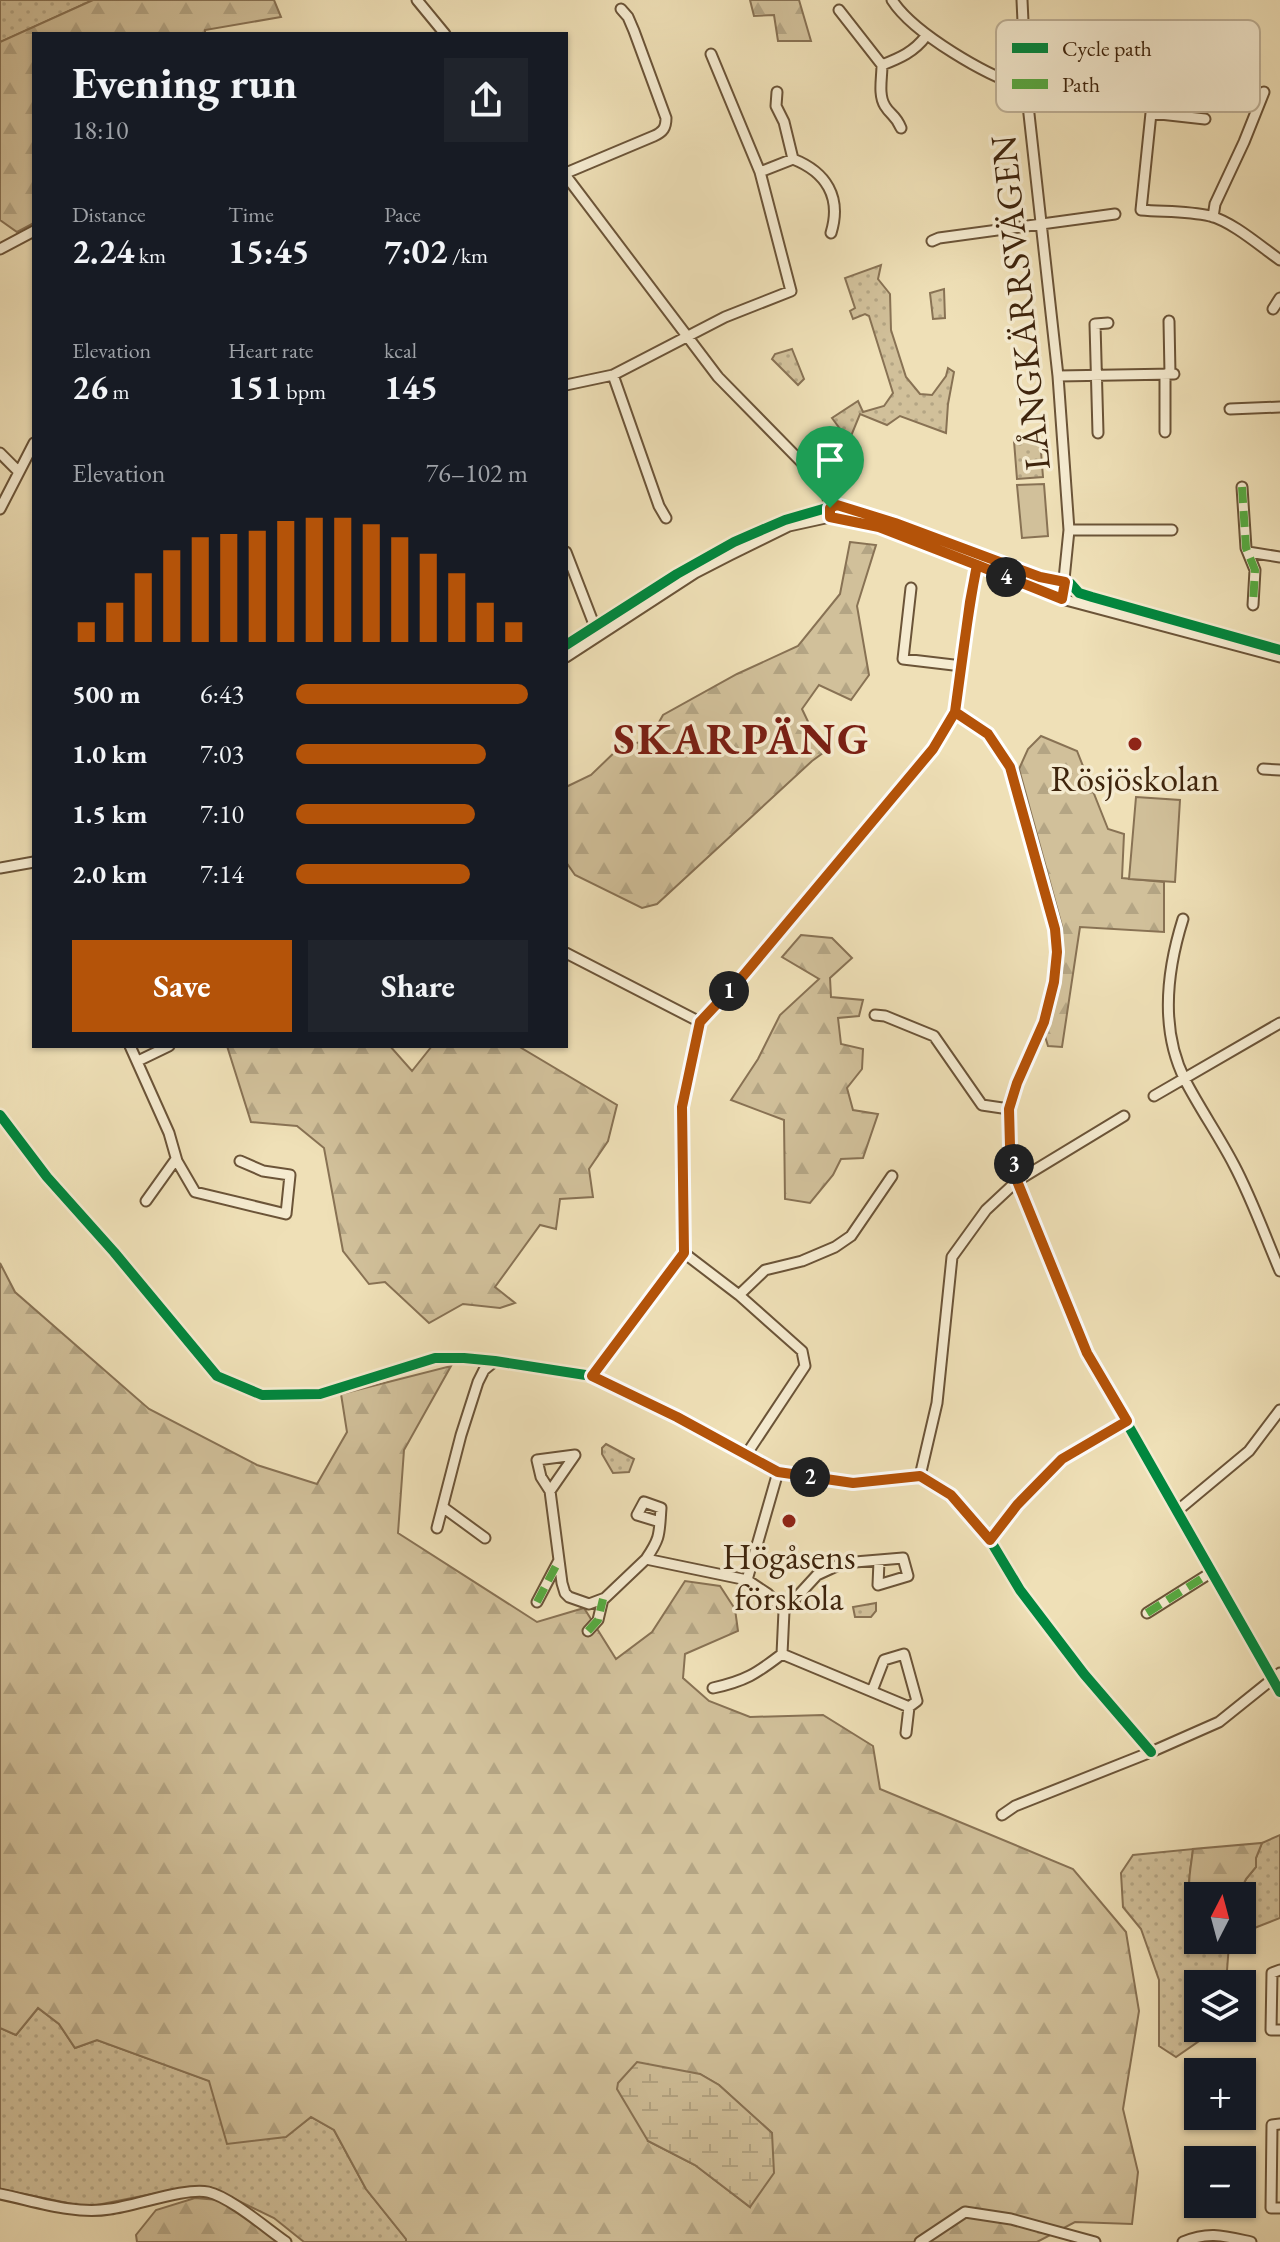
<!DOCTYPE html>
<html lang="en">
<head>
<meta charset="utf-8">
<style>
	:root { --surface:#171b24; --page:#20242c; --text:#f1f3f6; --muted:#9ea1a6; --accent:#b45309 }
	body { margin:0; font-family:"EB Garamond",serif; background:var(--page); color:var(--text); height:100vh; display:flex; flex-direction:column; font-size:30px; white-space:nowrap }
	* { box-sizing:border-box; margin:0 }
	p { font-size:26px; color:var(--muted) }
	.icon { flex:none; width:44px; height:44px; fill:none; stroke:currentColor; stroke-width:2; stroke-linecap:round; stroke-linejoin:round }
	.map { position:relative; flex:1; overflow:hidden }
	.side { position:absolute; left:32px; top:32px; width:536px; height:1016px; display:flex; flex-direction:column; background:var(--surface); border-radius:0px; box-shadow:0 2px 6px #0004 }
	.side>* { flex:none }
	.needle { width:52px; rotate:6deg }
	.tools { position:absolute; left:1184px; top:1882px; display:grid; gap:16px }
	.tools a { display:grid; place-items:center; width:72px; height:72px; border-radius:0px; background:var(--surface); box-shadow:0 2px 6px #0004; font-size:40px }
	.pin { position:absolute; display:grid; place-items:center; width:68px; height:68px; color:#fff; margin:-82px -34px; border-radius:50% 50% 50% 0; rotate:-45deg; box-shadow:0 0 8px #0007 }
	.pin .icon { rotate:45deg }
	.km { position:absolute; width:40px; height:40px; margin:-20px; border-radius:50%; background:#222; color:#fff; font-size:22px; line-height:40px; text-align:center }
	.round { display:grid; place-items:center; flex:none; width:84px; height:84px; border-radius:0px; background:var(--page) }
	.overview { display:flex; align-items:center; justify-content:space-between; height:136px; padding:0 40px }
	h1 { font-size:44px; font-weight:700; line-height:60px }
	.stats { display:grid; grid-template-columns:repeat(3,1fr); gap:12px; height:136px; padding:8px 40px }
	.stats div { display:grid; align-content:center }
	.stats b { font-size:34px; font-weight:700 }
	.stats small { font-size:22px; font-weight:400 }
	.stats p { font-size:22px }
	.chart { height:224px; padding:16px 40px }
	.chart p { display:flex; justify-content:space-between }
	.chart svg { width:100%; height:144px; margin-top:8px; stroke:var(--accent); stroke-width:6 }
	.primary-button { display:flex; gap:16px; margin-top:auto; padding:16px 40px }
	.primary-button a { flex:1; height:92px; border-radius:0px; background:var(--accent); color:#fff; font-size:32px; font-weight:700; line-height:92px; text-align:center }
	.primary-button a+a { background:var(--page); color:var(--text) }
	ul { padding:0 40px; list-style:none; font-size:26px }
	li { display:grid; grid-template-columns:128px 96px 1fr; align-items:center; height:60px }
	li i { height:20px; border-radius:10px; background:var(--accent) }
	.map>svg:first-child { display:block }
	.grass { fill:url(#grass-dots); stroke:#887254; stroke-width:2 }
	.forest { fill:url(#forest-firs); stroke:#887254; stroke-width:2; fill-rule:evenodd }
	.wetland { fill:url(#wetland-marsh); stroke:#887254; stroke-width:2 }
	.garden { fill:#d1c09a; stroke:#887254; stroke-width:2 }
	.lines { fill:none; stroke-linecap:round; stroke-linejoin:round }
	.minor-casing { stroke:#6b5438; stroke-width:13 }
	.minor { stroke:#f5ebd0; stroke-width:9 }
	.quiet { stroke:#56aa41; stroke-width:8; stroke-dasharray:16 8; stroke-linecap:butt }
	.cycleway-casing { stroke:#f5ebd0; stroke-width:15 }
	.cycleway { stroke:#00873e; stroke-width:10 }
	.route-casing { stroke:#fff; stroke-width:16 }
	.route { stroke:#b45309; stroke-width:10 }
	.poi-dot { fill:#8f2418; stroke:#f5ebd0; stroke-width:3 }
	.labels { text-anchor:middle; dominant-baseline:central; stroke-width:7; stroke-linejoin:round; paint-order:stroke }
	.street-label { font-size:36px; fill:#3f250d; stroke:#f5ebd0 }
	.poi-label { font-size:36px; fill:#3f250d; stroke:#f5ebd0 }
	.district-label { font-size:44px; font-weight:bold; letter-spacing:2px; fill:#7a1f14; stroke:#f5ebd0 }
	.key { fill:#f5ebd0; stroke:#beb096; stroke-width:2 }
	.key-label { font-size:22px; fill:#3f250d }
</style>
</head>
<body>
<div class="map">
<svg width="1280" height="2242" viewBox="0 0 1280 2242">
	<defs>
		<pattern id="grass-dots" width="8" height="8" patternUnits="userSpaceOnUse" patternTransform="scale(2)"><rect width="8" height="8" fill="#d1c09a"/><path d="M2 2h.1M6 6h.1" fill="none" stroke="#b4a584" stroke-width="1.8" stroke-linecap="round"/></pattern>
		<pattern id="forest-firs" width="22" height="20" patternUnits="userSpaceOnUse" patternTransform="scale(2)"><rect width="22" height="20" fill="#d1c09a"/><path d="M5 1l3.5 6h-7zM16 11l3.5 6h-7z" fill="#b4a584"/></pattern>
		<pattern id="wetland-marsh" width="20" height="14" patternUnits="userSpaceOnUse" patternTransform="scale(2)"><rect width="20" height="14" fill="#d1c09a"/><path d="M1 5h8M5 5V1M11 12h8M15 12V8" fill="none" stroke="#b4a584"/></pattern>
	</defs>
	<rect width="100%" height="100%" fill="#efe0b7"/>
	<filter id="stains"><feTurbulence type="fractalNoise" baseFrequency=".0025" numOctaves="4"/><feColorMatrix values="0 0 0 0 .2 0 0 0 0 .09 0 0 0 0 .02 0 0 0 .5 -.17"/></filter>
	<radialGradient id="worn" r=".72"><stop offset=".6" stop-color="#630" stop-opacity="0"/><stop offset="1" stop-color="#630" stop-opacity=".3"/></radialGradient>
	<!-- grass -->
	<path class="grass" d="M0 0H93L0 42Z
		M881 265 878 279 890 294 891 330 906 377 920 394 932 395 946 376 948 368 954 372 948 404 946 433 900 416 887 425 860 414 849 441 832 418 858 401 863 412 884 406 893 393 869 316 865 314 853 319 850 311 855 308 845 278Z
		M944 289 945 318 933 319 930 293Z
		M792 349 804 379 798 385 772 359 775 354Z
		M1040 439 1043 477 1017 479 1014 441Z
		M606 1444 634 1459 629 1472 613 1473 602 1454V1448Z
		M876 1603V1611L871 1617H855L853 1607Z
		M1280 1835V1918L1257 1927 1242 1936V1896H1238L1246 1879 1256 1867V1858L1262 1843Z
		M1193 1849C1191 1870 1183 1895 1198 1913V1940H1235L1229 1944 1226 1984H1198V2028H1218L1176 2057 1159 2046V1980L1141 1929 1123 1907 1121 1873 1133 1855Z
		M38 2008 59 2024 75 2048 97 2040 210 2081 285 2137 311 2117 334 2130 366 2189 406 2239V2242H304L274 2218 210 2187 157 2193 87 2207 0 2189V2028L16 2035Z"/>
	<!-- forest -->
	<path class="forest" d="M93 0H274L281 17 205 30V34H34V223L17 232 0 220V42Z
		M750 0H799L811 41H778L774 15 754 16Z
		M850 542 876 545 857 606 869 675 851 700 819 685 802 709 823 753 812 761 657 904 642 908 575 875 566 862V787L591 775 620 747 649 740 663 715 737 674 798 646 840 594Z
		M1041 736 1077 751 1108 829 1124 834 1122 878 1164 882V932L1080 927 1062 1047 1048 1046 1044 1033 1051 1015 1060 971 1062 926 1019 769 1028 749Z
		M801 935 832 938 852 958 830 978 831 997 863 1000 859 1016 838 1018 841 1044 863 1049 862 1069 847 1088 853 1110 878 1114 863 1158 841 1159 833 1175 810 1203 785 1199 784 1120 731 1100 758 1059 780 1015 819 979 782 957Z
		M227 1046H390L412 1071 432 1046H518L617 1105 608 1141 589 1169 593 1197 560 1199 556 1229 540 1225 495 1287 515 1303 500 1308 463 1304 429 1323 385 1282 369 1284 343 1251 324 1148 297 1126 251 1122Z
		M0 1263 15 1292 149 1409 257 1465 317 1484 347 1432 341 1394 451 1366 404 1450 398 1533 537 1622 584 1608 616 1659 652 1632 685 1581 720 1586 735 1609 738 1631 685 1654 683 1678 709 1701 750 1717 823 1715 873 1746 880 1789 1073 1869 1126 1932 1139 2011 1123 2109 1138 2172 1132 2224 1075 2222 1037 2242H406V2239L366 2189 334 2130 311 2117 286 2137 227 2144 209 2081 97 2040 75 2048 59 2024 38 2008 16 2035 0 2028ZM700 2074 719 2085 772 2133 750 2207 695 2165 648 2141Z
		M1262 1843 1256 1858V1867L1246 1879 1238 1896H1198V1913C1183 1895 1191 1870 1193 1849Z
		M195 2198 219 2200 256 2224 280 2242H137L136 2235 156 2210Z"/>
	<!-- wetland -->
	<path class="wetland" d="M637 2062 700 2074 719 2085 772 2133 774 2173 750 2207 695 2165 648 2141 617 2089 618 2083Z"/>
	<!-- garden -->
	<path class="garden" d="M1044 484 1048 536 1022 538 1017 485Z
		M1136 797 1180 800 1175 882 1129 879Z"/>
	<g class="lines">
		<defs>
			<path id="minor" d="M417 0 445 34
				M892 0C913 33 989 78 1026 87
				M1022 0 1026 87 1058 376 1069 530 1062 599
				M839 10 882 65
				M1205 119 1151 113 1141 210C1164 212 1188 211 1210 216 1233 222 1260 246 1280 260
				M901 128C895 114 891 116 885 106 878 95 882 78 882 65 900 58 914 52 926 36
				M793 159C826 172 842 197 831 233
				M760 172 793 159 784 122 776 106 777 92
				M566 173 654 136C663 132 666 128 666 118L634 31 628 17 621 9
				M566 176 718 377 821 482 828 497 830 517
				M1213 217 1215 204 1244 142 1264 92
				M932 241 939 238 1115 214
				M0 249 34 231
				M1273 309 1280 298
				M1169 321 1170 374
				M1165 374V432
				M613 375 659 506 666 518
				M1058 376 1174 374
				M566 385 613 375 725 317 791 291 760 172 711 54
				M1230 409 1280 407
				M1098 433 1095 324 1108 323
				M0 453 18 471
				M1242 487 1246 548 1255 570 1253 605
				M0 509 34 443
				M1069 530H1172
				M566 552 595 627 600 633
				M1248 552 1280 557
				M911 588 903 659 962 666
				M566 657 695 573 730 555 789 526 830 517 879 527 1062 599 1280 657
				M955 712 988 734 1010 767 1055 929 1057 952 1054 982 1044 1022 1017 1083 1009 1109 1010 1146 1017 1181 1087 1353 1280 1692
				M1263 769 1280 770
				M0 868 34 862
				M1183 919C1167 970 1160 1030 1185 1080 1200 1109 1219 1136 1234 1165 1252 1199 1265 1236 1280 1271
				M566 953 700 1022
				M875 1015 885 1016 934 1036 982 1105 1009 1109
				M130 1046 169 1133 177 1161 195 1192 286 1214 290 1175 263 1171 240 1161
				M138 1061 169 1046
				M1154 1096 1280 1023
				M0 1115 47 1177 114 1252 217 1376 262 1395 320 1394 435 1358H464L495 1361 592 1376 677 1417 778 1472 853 1483 920 1476 951 1495 990 1540 1020 1590 1084 1674 1151 1752
				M146 1201 176 1159
				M684 1253 739 1295 802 1351 805 1366 746 1455
				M739 1295 765 1270 802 1261 835 1247 851 1236 892 1176
				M592 1376 684 1253 682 1107 700 1022 743 976 933 749 955 712 970 602 977 565
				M920 1476 937 1403 952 1257 986 1210 1017 1181 1124 1116
				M550 1491 541 1477 537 1460 575 1455 550 1491 562 1583 565 1593 569 1597 589 1604 605 1598 646 1559 747 1580 768 1594 784 1611 782 1654C756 1674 745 1681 713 1688
				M444 1508 485 1538
				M1177 1511 1249 1451 1280 1410
				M437 1528 461 1435 478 1382 484 1370 495 1361
				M990 1540 1017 1505 1062 1459 1127 1421
				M646 1559C661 1537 659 1534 661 1508L644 1502 637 1515 660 1522
				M747 1580 778 1472
				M537 1602 558 1562
				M784 1611 817 1575 843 1563 903 1558 908 1576 878 1585 879 1561
				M1147 1613 1212 1572
				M588 1631 598 1620 603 1599
				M782 1654 909 1707 917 1701 904 1654 884 1660 872 1691
				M906 1733 909 1707
				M1002 1815 1015 1806 1151 1752 1219 1722 1280 1673
				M1280 1970 1272 1973 1271 2030H1280
				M1280 2124 1272 2125 1271 2208H1280
				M0 2194C35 2201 74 2215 110 2209 135 2206 186 2187 208 2192 230 2197 266 2228 286 2242
				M920 2242 965 2212 1011 2219 1095 2242
				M1183 2242C1209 2231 1224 2236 1251 2242"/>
		</defs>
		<!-- minor casing -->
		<use href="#minor" class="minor-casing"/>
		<!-- minor -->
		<use href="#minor" class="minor"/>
		<!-- quiet -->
		<path class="quiet" d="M1242 487 1246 548 1255 570 1253 605
			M537 1602 558 1562
			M1147 1613 1212 1572
			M588 1631 598 1620 603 1599"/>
		<defs>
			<path id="cycleway" d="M566 645 677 574 734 542 785 520 837 505 895 523 1040 577 1071 584 1079 593 1092 597 1280 650
				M955 712 988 734 1010 767 1055 929 1057 952 1054 982 1044 1022 1017 1083 1009 1109 1010 1146 1017 1181 1087 1353 1280 1692
				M0 1115 47 1177 114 1252 217 1376 262 1395 320 1394 435 1358H464L495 1361 592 1376 677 1417 778 1472 853 1483 920 1476 951 1495 990 1540 1020 1590 1084 1674 1151 1752"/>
		</defs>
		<!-- cycleway casing -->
		<use href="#cycleway" class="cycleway-casing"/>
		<!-- cycleway -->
		<use href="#cycleway" class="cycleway"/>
	</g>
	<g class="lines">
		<defs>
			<path id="route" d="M830 508V517L879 527 977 565 970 602 955 712 933 749 743 976 700 1022 682 1107 684 1253 592 1376 677 1417 778 1472 853 1483 920 1476 951 1495 990 1540 1017 1505 1062 1459 1127 1421 1087 1353 1017 1181 1010 1146 1009 1109 1017 1083 1044 1022 1054 982 1057 952 1055 929 1010 767 988 734 955 712C962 663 967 614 977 565L1062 599 1065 582 1040 577 895 523 837 505 830 508"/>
		</defs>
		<!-- route casing -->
		<use href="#route" class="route-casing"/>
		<!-- route -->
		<use href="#route" class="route"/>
	</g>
	<!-- markers -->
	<g class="poi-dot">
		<circle cx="1135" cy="744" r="8"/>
		<circle cx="789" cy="1521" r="8"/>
	</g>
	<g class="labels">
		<!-- street labels -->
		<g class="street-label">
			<text transform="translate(1020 303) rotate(-96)">LÅNGKÄRRSVÄGEN</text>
		</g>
		<!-- poi labels -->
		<g class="poi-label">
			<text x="1135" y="778">Rösjöskolan</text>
			<text x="789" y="1556">Högåsens<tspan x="789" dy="41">förskola</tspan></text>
		</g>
		<!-- district labels -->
		<g class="district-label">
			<text x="742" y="738">SKARPÄNG</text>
		</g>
	</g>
	<!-- legend -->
	<rect x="996" y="20" width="264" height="92" rx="12" class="key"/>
	<rect x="1012" y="43" width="36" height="10" fill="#00873e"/>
	<rect x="1012" y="79" width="36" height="10" fill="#56aa41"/>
	<g class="key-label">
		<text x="1062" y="56">Cycle path</text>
		<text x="1062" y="92">Path</text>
	</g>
	<rect width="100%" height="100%" filter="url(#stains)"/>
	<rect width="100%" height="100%" fill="url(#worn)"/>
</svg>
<div class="tools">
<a><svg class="needle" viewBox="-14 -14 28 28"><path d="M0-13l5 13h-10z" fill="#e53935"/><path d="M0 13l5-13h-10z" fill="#9ea1a6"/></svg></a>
<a><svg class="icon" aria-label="layers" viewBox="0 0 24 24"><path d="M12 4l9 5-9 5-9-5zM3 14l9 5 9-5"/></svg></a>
<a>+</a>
<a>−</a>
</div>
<div class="pin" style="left:830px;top:508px;background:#1e9e55"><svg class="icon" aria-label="arrive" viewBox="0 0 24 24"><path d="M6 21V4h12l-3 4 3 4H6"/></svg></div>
<b class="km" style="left:729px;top:991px">1</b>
<b class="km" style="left:810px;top:1477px">2</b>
<b class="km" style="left:1014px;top:1164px">3</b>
<b class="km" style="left:1006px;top:577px">4</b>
<section class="side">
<div class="overview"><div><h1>Evening run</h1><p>18:10</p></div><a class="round"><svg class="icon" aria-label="share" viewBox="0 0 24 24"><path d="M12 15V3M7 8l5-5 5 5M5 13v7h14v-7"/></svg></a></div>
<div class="stats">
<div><p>Distance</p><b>2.24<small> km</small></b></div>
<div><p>Time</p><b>15:45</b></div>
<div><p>Pace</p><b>7:02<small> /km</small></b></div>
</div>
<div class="stats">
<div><p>Elevation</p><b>26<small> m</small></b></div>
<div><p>Heart rate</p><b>151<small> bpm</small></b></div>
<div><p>kcal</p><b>145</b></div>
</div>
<div class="chart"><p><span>Elevation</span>76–102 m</p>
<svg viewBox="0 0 160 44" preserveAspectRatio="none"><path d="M5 44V38M15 44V32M25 44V23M35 44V16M45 44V12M55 44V11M65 44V10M75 44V7M85 44V6M95 44V6M105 44V8M115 44V12M125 44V17M135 44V23M145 44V32M155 44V38"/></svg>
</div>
<ul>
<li><b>500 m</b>6:43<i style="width:100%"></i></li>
<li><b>1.0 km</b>7:03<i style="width:82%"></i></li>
<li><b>1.5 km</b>7:10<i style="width:77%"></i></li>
<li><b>2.0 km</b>7:14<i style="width:75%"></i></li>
</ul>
<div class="primary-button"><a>Save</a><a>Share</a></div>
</section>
</div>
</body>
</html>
